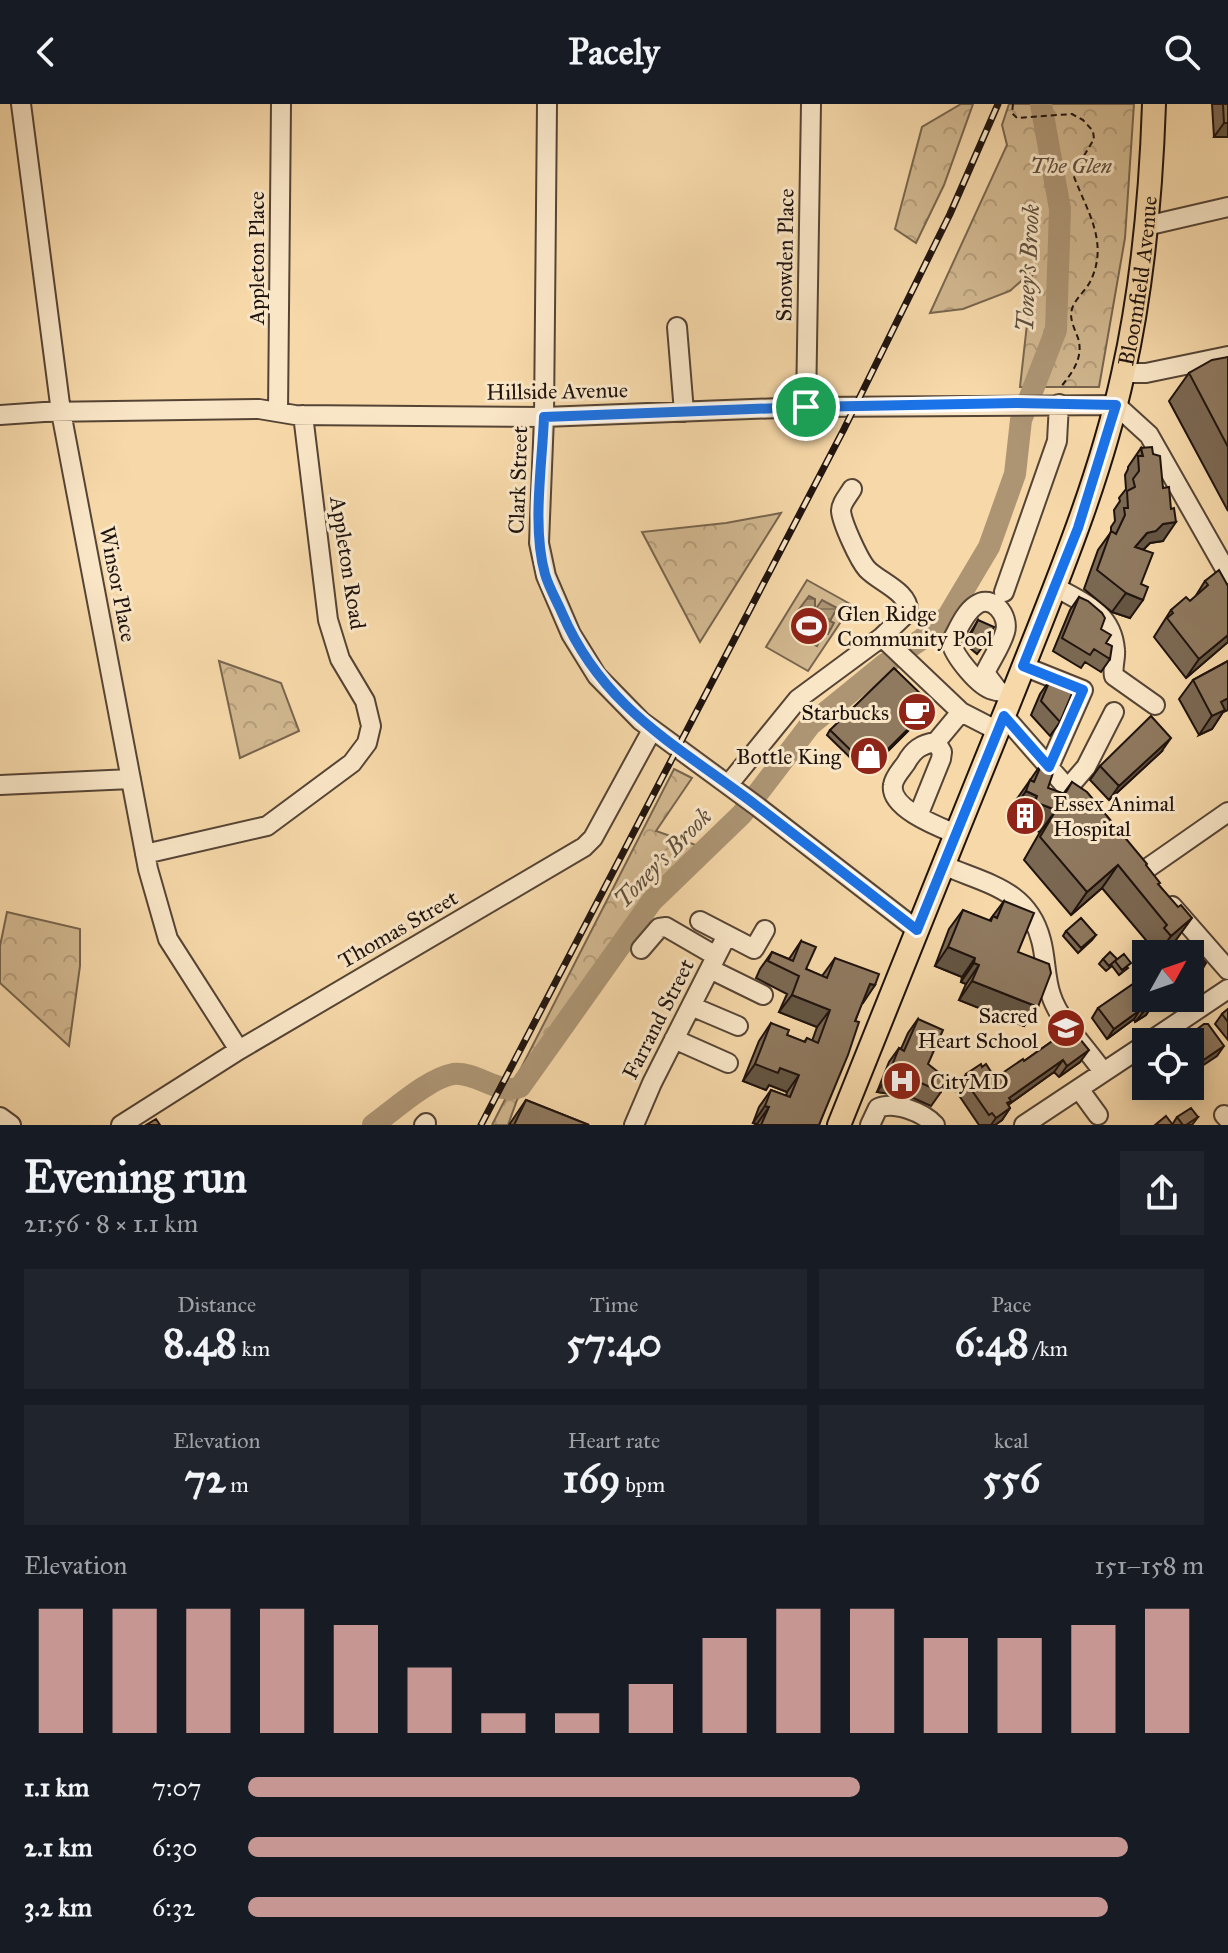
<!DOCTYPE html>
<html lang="en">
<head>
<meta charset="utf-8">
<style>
	:root { --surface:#171b24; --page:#20242c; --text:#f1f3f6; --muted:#9ea1a6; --accent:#c59692 }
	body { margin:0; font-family:"IM FELL Great Primer",serif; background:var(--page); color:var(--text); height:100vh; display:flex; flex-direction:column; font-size:30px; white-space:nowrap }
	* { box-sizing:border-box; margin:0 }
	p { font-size:26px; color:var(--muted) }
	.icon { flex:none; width:44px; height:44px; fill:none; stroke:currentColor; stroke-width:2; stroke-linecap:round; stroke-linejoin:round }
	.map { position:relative; height:1021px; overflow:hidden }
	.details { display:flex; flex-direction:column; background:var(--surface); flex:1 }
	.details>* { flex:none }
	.needle { width:52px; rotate:50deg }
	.buttons { position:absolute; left:1132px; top:836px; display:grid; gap:16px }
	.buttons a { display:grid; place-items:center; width:72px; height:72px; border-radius:0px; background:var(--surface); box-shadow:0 4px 20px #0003; font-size:40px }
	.pin { position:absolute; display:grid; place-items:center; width:68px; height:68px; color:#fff; margin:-34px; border:4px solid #fff; border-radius:50%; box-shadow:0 2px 8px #0007 }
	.round { display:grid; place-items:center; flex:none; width:84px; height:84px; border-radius:0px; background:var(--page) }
	.headline { display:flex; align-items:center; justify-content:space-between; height:136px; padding:0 24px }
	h1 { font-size:44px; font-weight:700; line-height:60px }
	.stats { display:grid; grid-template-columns:repeat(3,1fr); gap:12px; height:136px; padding:8px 24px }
	.stats div { display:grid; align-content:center; border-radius:0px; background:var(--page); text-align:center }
	.stats b { font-size:40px; font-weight:700 }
	.stats small { font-size:22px; font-weight:400 }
	.stats p { font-size:22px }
	.chart { height:224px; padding:16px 24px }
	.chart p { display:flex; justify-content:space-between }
	.chart svg { width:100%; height:144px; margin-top:8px; stroke:var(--accent); stroke-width:6 }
	ul { padding:0 24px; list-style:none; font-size:26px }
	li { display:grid; grid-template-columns:128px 96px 1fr; align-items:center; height:60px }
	li i { height:20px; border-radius:10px; background:var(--accent) }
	header { display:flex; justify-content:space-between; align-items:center; height:104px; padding:0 24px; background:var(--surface); font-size:36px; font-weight:700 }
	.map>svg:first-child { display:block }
	.grass { fill:#d1b78f; stroke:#78654e; stroke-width:2 }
	.forest { fill:url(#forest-crowns); stroke:#78654e; stroke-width:2 }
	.water { fill:url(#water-rules); stroke:#74614b; stroke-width:2 }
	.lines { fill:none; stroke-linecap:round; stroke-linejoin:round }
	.river { stroke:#ad9574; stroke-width:22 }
	.minor-casing { stroke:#554435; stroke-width:22 }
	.major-casing { stroke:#1f130e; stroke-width:26 }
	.path { stroke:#1f130e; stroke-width:2; stroke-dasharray:6 4; stroke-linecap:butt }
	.minor { stroke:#f9e6c7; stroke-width:18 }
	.major { stroke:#f6d8a9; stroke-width:22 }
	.rail-casing { stroke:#1f130e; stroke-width:7 }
	.rail { stroke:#f9e6c7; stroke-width:4; stroke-dasharray:12; stroke-linecap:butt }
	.wall { fill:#7b6852; stroke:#1f130e; stroke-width:2 }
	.shaded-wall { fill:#645542; stroke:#1f130e; stroke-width:2 }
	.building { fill:#8f795f; stroke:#1f130e; stroke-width:2 }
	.route-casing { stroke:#fff; stroke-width:16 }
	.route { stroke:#1a73e8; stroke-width:10 }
	.labels { text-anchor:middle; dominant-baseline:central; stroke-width:6; stroke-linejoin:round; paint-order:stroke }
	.park-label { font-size:22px; font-style:italic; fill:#5d4c3b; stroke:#f9e6c7 }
	.street-label { font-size:22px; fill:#1f130e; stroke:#f9e6c7 }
	.poi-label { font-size:22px; fill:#1f130e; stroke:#f9e6c7; text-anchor:start }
	.water-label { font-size:24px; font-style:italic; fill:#5f4e3c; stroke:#f9e6c7 }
</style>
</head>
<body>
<header><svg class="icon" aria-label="back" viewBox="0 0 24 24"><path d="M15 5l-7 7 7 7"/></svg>Pacely<svg class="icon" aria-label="search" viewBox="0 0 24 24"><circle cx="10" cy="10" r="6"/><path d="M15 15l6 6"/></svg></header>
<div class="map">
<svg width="1228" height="1021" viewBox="0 0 1228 1021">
	<defs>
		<pattern id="forest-crowns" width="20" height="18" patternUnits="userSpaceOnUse" patternTransform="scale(2)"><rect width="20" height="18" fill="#d1b78f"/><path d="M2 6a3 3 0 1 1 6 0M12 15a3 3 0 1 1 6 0" fill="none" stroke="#b39c7a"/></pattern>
		<pattern id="water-rules" width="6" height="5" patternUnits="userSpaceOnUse" patternTransform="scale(2)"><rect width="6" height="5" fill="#ad9574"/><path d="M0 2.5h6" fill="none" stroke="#8c785e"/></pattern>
	</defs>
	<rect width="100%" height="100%" fill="#f6d8a9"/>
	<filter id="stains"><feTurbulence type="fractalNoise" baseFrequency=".0025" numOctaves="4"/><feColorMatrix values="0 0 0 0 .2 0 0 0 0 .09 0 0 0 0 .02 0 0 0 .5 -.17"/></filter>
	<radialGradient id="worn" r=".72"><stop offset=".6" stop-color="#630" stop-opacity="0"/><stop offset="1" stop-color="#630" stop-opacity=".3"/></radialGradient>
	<!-- grass -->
	<path class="grass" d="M807 476 852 501 808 567 766 543Z"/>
	<!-- forest -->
	<path class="forest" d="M961 0H973L944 81 916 139 895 125 922 23Z
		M1009 0H1134L1125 134 1099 283H1020L1033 166 1010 187 963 205 930 209 1007 41 1002 21Z
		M781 409 700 538 642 428 726 419Z
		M219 557 281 579 299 627 240 654Z
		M674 665 692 674 656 727 696 741 705 752 651 803 517 996 508 1021H492Z
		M7 808 80 825V862L69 942 0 879V842Z"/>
	<!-- water -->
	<path class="water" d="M809 492 815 495V506L822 496 837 504 830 517 834 519 828 530 824 528 817 542 801 533 810 516 797 508Z"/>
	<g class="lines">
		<!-- river -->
		<path class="river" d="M373 1021C394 1006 429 974 453 970 476 967 500 992 520 983L652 797 742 710 810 621 885 560 922 535 948 512 989 443 1015 370 1021 316 1056 226 1060 105 1041 0"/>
		<defs>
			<path id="minor" d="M21 0 61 308 148 765 168 835 239 946
				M547 0 544 313 539 439 546 472 571 530 597 572 641 617 758 703 917 826
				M1146 122 1228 103
				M677 223 684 308
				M1124 269H1146L1228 252
				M806 303 811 0
				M278 308 281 0
				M0 311 44 308 259 305 295 311 544 313 806 303 1116 301 1149 331 1228 470
				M1055 483C1084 499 1112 509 1115 546 1116 555 1112 563 1114 572L1155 601
				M1004 488 1057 337 1059 300
				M882 533 961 608 998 627
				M1023 562 1083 586 1049 663
				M997 585 985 569C991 556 1001 542 1005 528 1010 512 992 489 976 501 964 509 958 526 951 538 954 552 979 583 993 586 1000 588 1005 588 1012 591
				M1004 612 1083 702
				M936 638C921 640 913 646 906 659 902 665 894 673 893 681 889 704 939 723 956 730
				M0 681 131 675
				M728 681 798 595 882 533 908 508C910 488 879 478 867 465 859 456 842 419 841 407 841 399 848 392 852 385
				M1068 684 1086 663 1114 608
				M918 712 941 655 942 648 936 638 961 608
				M145 750 267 722 352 659 367 639 371 622 365 597 340 555 328 516 303 311
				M943 761C986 780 1028 785 1041 836 1046 854 1045 874 1051 891 1059 917 1088 946 1103 968
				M1142 768 1228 708
				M1172 802 1228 866
				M700 817 754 845 765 826
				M641 845 659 824 666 823 716 852
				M710 865 763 891
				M691 902 738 922
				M674 935 728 959
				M1149 938 1228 885
				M1079 985 1098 1011
				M1224 1011 1228 1015
				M0 1013 11 1021
				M121 1021 239 946 584 743 593 734 652 626
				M424 1021 426 1019
				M634 1021 652 979 727 831
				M870 1021 878 1004C894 997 923 1008 935 1021
				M1024 1021 1146 940"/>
			<g id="major">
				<path id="s1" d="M839 1021C896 877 955 733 1013 589 1054 485 1099 380 1123 270 1143 181 1151 90 1154 0"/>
			</g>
		</defs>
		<!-- minor casing -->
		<use href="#minor" class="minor-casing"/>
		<!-- major casing -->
		<use href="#major" class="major-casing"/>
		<!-- path -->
		<path class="path" d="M1013 0 1012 9 1017 14 1072 10 1083 16 1093 27 1094 35 1073 70C1086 106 1110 138 1090 178 1084 189 1072 197 1071 210 1071 218 1075 226 1078 234 1084 254 1072 269 1060 284"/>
		<!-- minor -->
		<use href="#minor" class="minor"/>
		<!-- major -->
		<use href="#major" class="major"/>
		<defs>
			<path id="rail" d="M481 1021 844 325 950 110 998 0"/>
		</defs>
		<!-- rail casing -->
		<use href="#rail" class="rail-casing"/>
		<!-- rail -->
		<use href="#rail" class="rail"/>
	</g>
	<!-- wall -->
	<path class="wall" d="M1212 0H1228V33H1214Z
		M1228 253V407L1169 297 1189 269Z
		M1141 344 1163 437 1150 439 1143 446 1141 480 1130 514 1112 508 1084 485 1098 446 1111 428V423L1115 417 1114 406 1120 397 1119 394 1126 385 1125 371 1128 365V363Z
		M1205 477 1228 482V538L1186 574 1154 533 1171 506 1190 497 1195 493Z
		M1079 493 1101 525 1106 539 1110 555 1101 568 1085 558 1081 564 1053 547 1070 506Z
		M978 516 984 541 977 550 964 539Z
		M1228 557V606L1223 608 1212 625 1199 631 1179 595 1193 576Z
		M1050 576 1060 618 1050 632 1031 611 1040 590Z
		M929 606 866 669 827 631 830 626Z
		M1161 648 1109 696 1090 676 1100 662Z
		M1042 659 1048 684 1063 690 1072 678 1146 762 1159 781 1176 836 1160 850H1151L1148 846 1151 842 1102 784 1071 811 1024 756 1040 728 1019 720 1022 715 1010 710 1014 699Z
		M1004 797 1018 848 1038 903 1024 922 959 896 966 880 961 878 962 873 935 862 949 825 963 806 989 817Z
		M1066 827 1096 831 1092 836 1078 849 1063 832Z
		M801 837 806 865 822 872 835 854 875 881 862 898 819 1021H757L753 1019 759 1003 771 986 786 992 787 988 769 981 766 986 743 977 759 937 771 919 787 931 804 938 807 934 812 937 817 923 779 908 787 890 756 874 760 865 772 848 789 855Z
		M1103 855H1117L1128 864 1119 871 1112 862 1106 867 1099 860Z
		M1151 903 1146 911 1135 918 1134 915 1107 935 1092 914 1098 904Z
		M1228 905V936L1215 920 1222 910Z
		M918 915 928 960 941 988 931 1002 911 993 877 988 889 958 899 944 901 945 908 929Z
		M1071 924 1080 958 1059 973 1054 968 1008 1001 1010 1004 1002 1016 995 1021H979L956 987 966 970 995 974 1024 957Z
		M1146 960V976L1140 968Z
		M1150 982H1173L1158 993Z
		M526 996 589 1021H509Z
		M1177 1013H1198L1192 1021H1155H1172Z"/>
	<!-- shaded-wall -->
	<path class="shaded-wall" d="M1224 19H1228V33H1214Z
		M1176 418 1163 437 1150 439 1143 446 1135 443 1147 429 1163 420Z
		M1126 489 1143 496 1130 514 1112 508Z
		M1228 531V538L1186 574 1199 555Z
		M1228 594V606L1223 608 1212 625 1199 631 1221 598Z
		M932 601 929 606 866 669 869 664Z
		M1171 634 1161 648 1109 696 1119 682Z
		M1026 687 1037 692 1022 715 1010 710Z
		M1035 698 1056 706 1040 728 1019 720Z
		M1118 761 1102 784 1071 811 1087 788Z
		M1192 814 1176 836 1160 850H1158L1171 832Z
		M948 843 975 854 962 873 935 862Z
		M974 859 979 861 966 880 961 878Z
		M1206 859 1200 869 1190 877V874Z
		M972 877 1038 903 1024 922 959 896Z
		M870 880 875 881 863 899 858 897Z
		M792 891 830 906 817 923 779 908Z
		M1157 894H1164L1151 903 1146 911 1135 918 1151 899Z
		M1140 906 1134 915 1107 935 1114 925Z
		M1224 942 1217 952 1190 970V965Z
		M1089 946 1080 958 1059 973 1067 962Z
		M1063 956 1054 968 1008 1001 1002 1009 1009 994Z
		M755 960 780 964 799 971 787 988 769 981 766 986 743 977Z
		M887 974 921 979 911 993 877 988Z
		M1166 982H1173L1158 993 1164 983Z
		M765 1002 769 1003 757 1020 753 1019Z
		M1010 1004 1002 1016 995 1021H991L996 1014Z"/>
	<!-- building -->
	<path class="building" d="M1223 0H1228V19H1224Z
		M1228 253V343L1189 269 1212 256Z
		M1152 343 1153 350 1160 352 1163 384 1169 383 1171 405 1174 404 1176 418 1163 420 1156 427 1147 429 1135 443 1153 449 1141 480 1148 483 1143 496 1126 489 1097 466 1111 427 1116 430 1125 411 1124 404H1128L1127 387 1135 383 1133 375 1139 367 1138 352H1143L1141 344Z
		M1219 466 1228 482V531L1199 555 1167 514 1173 509 1171 506 1186 493 1190 497 1208 481 1205 477Z
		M1079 493 1088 497 1102 509 1105 514 1101 525 1111 531 1106 539 1112 542 1110 555 1094 545 1090 551 1062 534Z
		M978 516 994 523 984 541 971 530Z
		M1228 557V594L1221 598 1225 606 1212 612 1193 576Z
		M894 564 932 601 869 664 830 626Z
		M1050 576 1074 585 1060 618 1041 597Z
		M1151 612 1171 634 1119 682 1100 662Z
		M1059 651 1048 684 1065 690 1072 678 1087 688 1147 760 1146 761 1160 779 1158 780 1178 803 1181 801 1192 814 1171 832 1164 824 1167 821 1118 761 1087 788 1040 733 1056 706 1035 698 1037 692 1026 687 1030 676 1034 678 1042 659Z
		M1004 797 1034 809 1018 848 1049 860 1051 869 1038 903 972 877 979 861 974 859 975 854 948 843 963 806 991 817 993 812 997 814Z
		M1081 814 1096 831 1081 844 1066 827Z
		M801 837 816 843 806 865 827 874 835 854 879 870 875 881 870 880 855 917 859 918 848 951 819 1021H761L769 1003 765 1002 771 986 790 993 799 971 780 964 778 969 755 960 771 919 789 926 787 931 805 938 807 934 818 939 830 906 792 891 799 872 768 857 772 848 793 857Z
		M1194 845 1206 859 1190 874V850H1188Z
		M1110 848 1117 855 1109 862 1103 855Z
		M1124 850 1131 859 1122 866 1115 857Z
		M1146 871V894H1157L1151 899 1153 901 1142 908 1140 906 1114 925 1098 904Z
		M1228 905V918L1222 910Z
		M918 915 943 926 928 960 947 975 941 988 921 979 887 974 899 944 904 947Z
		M1204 920H1208L1224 942 1190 965V938H1180Z
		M1071 924 1089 946 1067 962 1063 956 1009 994 1011 997 1007 999 1010 1004 996 1014 992 1009 989 1011 964 975 967 973 966 970 981 960 982 963 986 960 995 974 1023 955 1024 957Z
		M526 996 589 1021H514Z
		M1191 1004 1198 1013 1186 1021H1183L1177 1013Z
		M1166 1012 1173 1021H1155Z
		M156 1015 160 1021H146Z"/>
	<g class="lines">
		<defs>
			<path id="route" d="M1017 299 1116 301 1078 424 1023 562 1083 586 1049 663 1004 612 917 826C862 783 808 741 753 699 675 640 603 604 562 509 557 497 549 484 545 470 532 424 542 362 544 313L806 303Z"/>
		</defs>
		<!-- route casing -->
		<use href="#route" class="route-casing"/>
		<!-- route -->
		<use href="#route" class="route"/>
	</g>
	<!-- icons -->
	<defs>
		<symbol id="stadium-disc" viewBox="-11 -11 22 22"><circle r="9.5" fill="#8f2418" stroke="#f9e6c7"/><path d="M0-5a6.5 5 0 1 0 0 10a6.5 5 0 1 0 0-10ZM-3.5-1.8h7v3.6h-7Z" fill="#fff"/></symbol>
		<symbol id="cafe-disc" viewBox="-11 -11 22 22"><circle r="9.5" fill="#8f2418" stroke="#f9e6c7"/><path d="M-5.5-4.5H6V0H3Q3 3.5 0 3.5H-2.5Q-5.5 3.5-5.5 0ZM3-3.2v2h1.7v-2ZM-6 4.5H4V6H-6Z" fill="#fff"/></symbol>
		<symbol id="shop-disc" viewBox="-11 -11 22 22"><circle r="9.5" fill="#8f2418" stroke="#f9e6c7"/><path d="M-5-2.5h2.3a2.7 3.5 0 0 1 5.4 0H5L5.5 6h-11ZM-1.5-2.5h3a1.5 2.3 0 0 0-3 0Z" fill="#fff"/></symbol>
		<symbol id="building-disc" viewBox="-11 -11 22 22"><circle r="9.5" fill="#8f2418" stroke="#f9e6c7"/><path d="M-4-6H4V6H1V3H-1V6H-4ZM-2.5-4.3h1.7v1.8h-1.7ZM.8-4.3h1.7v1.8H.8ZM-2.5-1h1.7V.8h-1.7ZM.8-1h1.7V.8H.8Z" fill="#fff"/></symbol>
		<symbol id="school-disc" viewBox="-11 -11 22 22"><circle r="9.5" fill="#8f2418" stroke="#f9e6c7"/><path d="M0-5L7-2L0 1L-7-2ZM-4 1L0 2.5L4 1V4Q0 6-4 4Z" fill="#fff"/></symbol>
		<symbol id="hospital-disc" viewBox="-11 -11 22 22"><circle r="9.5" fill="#8f2418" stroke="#f9e6c7"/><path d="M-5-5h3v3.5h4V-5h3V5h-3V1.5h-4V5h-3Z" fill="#fff"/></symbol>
	</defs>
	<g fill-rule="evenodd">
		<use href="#stadium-disc" x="787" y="500" width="44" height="44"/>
		<use href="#cafe-disc" x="895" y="586" width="44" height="44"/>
		<use href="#shop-disc" x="847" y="630" width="44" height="44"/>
		<use href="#building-disc" x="1003" y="690" width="44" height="44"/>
		<use href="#school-disc" x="1044" y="902" width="44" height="44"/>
		<use href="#hospital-disc" x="880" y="955" width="44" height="44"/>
	</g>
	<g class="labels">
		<!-- park labels -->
		<g class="park-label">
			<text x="1071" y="61">The Glen</text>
		</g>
		<!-- street labels -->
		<g class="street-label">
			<text transform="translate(785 151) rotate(-89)">Snowden Place</text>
			<text transform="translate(256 154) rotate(-90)">Appleton Place</text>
			<text stroke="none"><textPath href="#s1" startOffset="898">Bloomfield Avenue</textPath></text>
			<text transform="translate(557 287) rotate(-1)">Hillside Avenue</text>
			<text transform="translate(518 376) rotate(-88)">Clark Street</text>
			<text transform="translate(348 459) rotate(81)">Appleton Road</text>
			<text transform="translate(118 480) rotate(79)">Winsor Place</text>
			<text transform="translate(398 825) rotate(-30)">Thomas Street</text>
			<text transform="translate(658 915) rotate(-63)">Farrand Street</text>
		</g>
		<!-- poi labels -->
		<g class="poi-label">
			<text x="837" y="509">Glen Ridge<tspan x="837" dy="25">Community Pool</tspan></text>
			<text x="889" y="608" text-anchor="end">Starbucks</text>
			<text x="841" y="652" text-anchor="end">Bottle King</text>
			<text x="1053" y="699">Essex Animal<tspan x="1053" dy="25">Hospital</tspan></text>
			<text x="1038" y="911" text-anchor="end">Sacred<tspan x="1038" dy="25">Heart School</tspan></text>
			<text x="930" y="977">CityMD</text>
		</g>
		<!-- water labels -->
		<g class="water-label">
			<text transform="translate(1028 164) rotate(-87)">Toney's Brook</text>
			<text transform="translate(663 754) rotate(-46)">Toney's Brook</text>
		</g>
	</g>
	<rect width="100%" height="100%" filter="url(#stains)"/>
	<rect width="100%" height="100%" fill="url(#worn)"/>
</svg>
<div class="buttons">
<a><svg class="needle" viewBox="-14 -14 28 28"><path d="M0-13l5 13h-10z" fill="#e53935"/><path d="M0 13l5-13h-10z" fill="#9ea1a6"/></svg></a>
<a><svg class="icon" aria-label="locate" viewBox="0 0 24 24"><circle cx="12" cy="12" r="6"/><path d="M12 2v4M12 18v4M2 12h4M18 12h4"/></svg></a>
</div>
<div class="pin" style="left:806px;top:303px;background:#1e9e55"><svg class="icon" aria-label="arrive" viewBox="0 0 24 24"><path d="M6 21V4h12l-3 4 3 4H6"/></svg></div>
</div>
<section class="details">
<div class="headline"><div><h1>Evening run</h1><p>21:56 · 8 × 1.1 km</p></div><a class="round"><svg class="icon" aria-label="share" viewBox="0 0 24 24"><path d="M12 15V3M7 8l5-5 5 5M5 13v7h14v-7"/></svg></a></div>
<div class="stats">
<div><p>Distance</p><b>8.48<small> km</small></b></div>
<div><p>Time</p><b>57:40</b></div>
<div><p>Pace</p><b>6:48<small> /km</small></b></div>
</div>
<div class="stats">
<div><p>Elevation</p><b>72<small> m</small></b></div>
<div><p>Heart rate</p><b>169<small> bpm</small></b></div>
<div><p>kcal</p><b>556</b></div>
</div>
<div class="chart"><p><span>Elevation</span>151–158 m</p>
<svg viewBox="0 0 160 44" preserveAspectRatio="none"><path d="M5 44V6M15 44V6M25 44V6M35 44V6M45 44V11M55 44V24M65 44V38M75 44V38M85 44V29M95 44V15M105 44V6M115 44V6M125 44V15M135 44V15M145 44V11M155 44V6"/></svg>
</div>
<ul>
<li><b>1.1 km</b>7:07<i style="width:64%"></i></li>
<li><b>2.1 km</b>6:30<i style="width:92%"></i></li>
<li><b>3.2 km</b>6:32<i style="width:90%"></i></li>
</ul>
</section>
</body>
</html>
